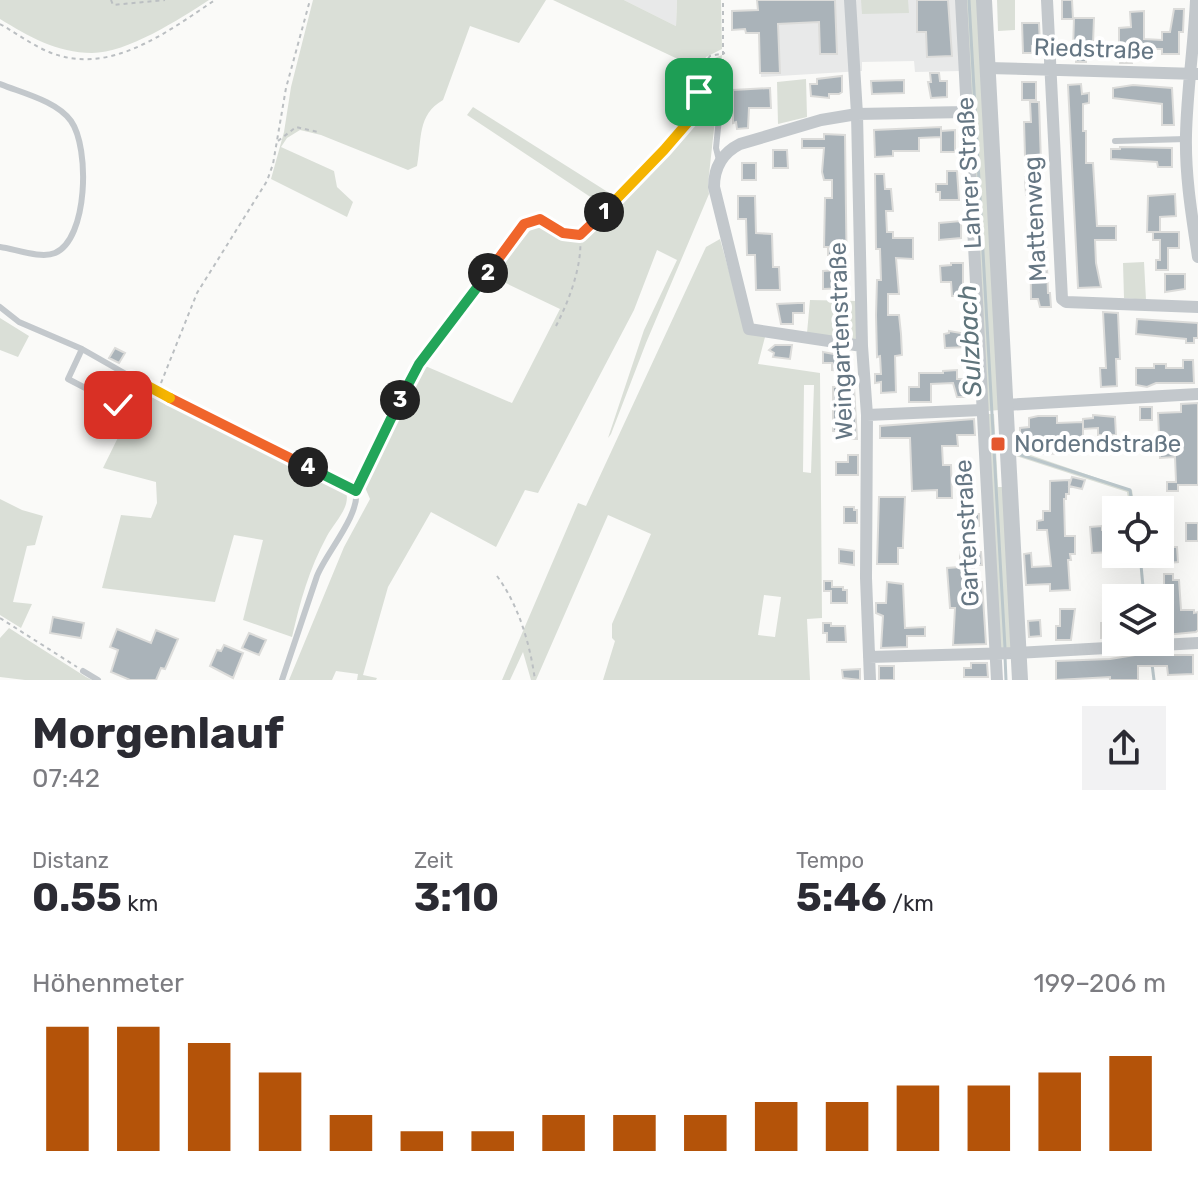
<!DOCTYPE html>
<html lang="de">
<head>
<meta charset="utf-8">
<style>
	:root { --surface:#fff; --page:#f2f2f3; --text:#2b2b33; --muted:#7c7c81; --accent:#b45309 }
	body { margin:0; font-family:Rubik,sans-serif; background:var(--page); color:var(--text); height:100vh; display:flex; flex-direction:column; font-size:30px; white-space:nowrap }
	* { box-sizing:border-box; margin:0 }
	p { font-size:26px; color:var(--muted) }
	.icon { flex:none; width:44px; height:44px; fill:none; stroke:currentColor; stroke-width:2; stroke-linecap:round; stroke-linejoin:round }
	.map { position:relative; height:680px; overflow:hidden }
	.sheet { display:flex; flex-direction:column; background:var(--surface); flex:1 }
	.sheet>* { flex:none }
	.fabs { position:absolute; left:1102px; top:496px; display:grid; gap:16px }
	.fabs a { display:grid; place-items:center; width:72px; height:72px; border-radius:0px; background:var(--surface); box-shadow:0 8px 32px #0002; font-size:40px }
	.pin { position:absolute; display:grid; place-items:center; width:68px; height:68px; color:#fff; margin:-34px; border-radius:16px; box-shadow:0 4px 12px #0006 }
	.km { position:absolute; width:40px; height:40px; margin:-20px; border-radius:50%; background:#222; color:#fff; font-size:22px; line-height:40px; text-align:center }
	.round { display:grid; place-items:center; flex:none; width:84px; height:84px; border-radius:0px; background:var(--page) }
	.summary { display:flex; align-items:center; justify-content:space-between; height:136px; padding:0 32px }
	h1 { font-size:44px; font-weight:700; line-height:60px }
	.figures { display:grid; grid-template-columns:repeat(3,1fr); gap:12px; height:136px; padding:8px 32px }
	.figures div { display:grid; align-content:center }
	.figures b { font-size:40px; font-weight:700 }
	.figures small { font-size:22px; font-weight:400 }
	.figures p { font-size:22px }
	.chart { height:224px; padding:16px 32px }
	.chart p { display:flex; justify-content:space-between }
	.chart svg { width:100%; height:144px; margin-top:8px; stroke:var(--accent); stroke-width:6 }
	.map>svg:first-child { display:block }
	.built { fill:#e8e9e9 }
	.green { fill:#dadfd7; fill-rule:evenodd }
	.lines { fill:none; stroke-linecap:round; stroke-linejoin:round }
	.stream { stroke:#bbc7cb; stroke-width:3 }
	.building { fill:#aab3b9; stroke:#dcdcda; stroke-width:2 }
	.path { stroke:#bbbfc2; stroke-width:2; stroke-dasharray:4 4; stroke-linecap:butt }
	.service { stroke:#c3c8cc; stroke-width:6 }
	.minor { stroke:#c3c8cc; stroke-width:12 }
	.tertiary { stroke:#c3c8cc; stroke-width:16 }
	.split-1-casing { stroke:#fff; stroke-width:16 }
	.split-2-casing { stroke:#fff; stroke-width:16 }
	.split-3-casing { stroke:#fff; stroke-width:16 }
	.split-4-casing { stroke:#fff; stroke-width:16 }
	.split-5-casing { stroke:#fff; stroke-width:16 }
	.split-6-casing { stroke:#fff; stroke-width:16 }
	.split-1 { stroke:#f5b400; stroke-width:10 }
	.split-2 { stroke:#f0652b; stroke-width:10 }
	.split-3 { stroke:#22a559; stroke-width:10 }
	.split-4 { stroke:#22a559; stroke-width:10 }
	.split-5 { stroke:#f0652b; stroke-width:10 }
	.split-6 { stroke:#f5b400; stroke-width:10 }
	.poi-dot { fill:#e4572e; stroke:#fff; stroke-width:3 }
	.labels { text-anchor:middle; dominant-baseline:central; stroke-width:8; stroke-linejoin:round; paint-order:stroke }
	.street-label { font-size:24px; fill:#657683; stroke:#fff }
	.poi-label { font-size:24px; fill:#657683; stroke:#fff; text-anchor:start }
	.water-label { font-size:26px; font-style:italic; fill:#60757c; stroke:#fff }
</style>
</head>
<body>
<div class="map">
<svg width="1198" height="680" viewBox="0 0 1198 680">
	<rect width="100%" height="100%" fill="#fafaf8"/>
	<!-- built -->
	<path class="built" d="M624 0H677L676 26Z
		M757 0H956L960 71 915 72 914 61 862 62V71L761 77Z"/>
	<!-- green -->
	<path class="green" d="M0 0H209C180 19 127 53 92 53 57 53 28 36 0 19Z
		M313 0H546L519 43 470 26 443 100C417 115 422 139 417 166L408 170 321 135 300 130 287 138 281 147 334 171 337 187 353 202 347 217 271 179 284 132 291 87Z
		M553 0H624L676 26 677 0H721L722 49 706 57 701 70Z
		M861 0H908L909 13 862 14Z
		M966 0H977L999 410 988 411Z
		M997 0H1015V30L998 31Z
		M722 55 708 184 709 194 646 343 611 434 608 438 644 330 677 260 657 250 634 310 538 493 525 490 496 547 431 512 388 587 363 675 377 678 376 680H357L358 674 336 671 332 680H289L344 547 370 499 364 485 406 391 423 365 512 403 560 309 493 277 535 224 563 238 582 241 610 210 467 115 473 107 622 201 694 119 708 61Z
		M806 79 807 117 778 124 777 82Z
		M720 239 746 332 765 337 758 364 820 373 822 618 807 619 810 680H603L615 641 612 638V624L651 534 608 515 536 680H531L523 652 510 680H502L578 503 586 506 706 247ZM804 385H814L811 473 803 472ZM764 595 781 597 775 637 758 635Z
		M1144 262 1146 300 1124 298 1123 263Z
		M810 300 856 301 857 341 807 333Z
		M0 318 29 336 18 357 0 350Z
		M152 397 346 492C351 507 334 523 327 536 309 569 300 602 292 637L243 620 263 540 234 535 215 602 102 588 121 515 151 518 157 503 156 482 103 468 133 407 144 413Z
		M987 414H994L998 487H1004L1013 648 1000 649Z
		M1016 450 1132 490 1135 510H1130L1127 492 1016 456Z
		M0 499 22 510 43 516 35 545 27 546 13 602 32 604 21 628 0 615Z
		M9 628 86 677 92 680H25L0 677V638Z"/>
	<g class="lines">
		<!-- stream -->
		<path class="stream" d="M969 0 1005 648
			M1015 453 1130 490 1133 510
			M1140 554 1144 598
			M1005 656 1006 680
			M1152 664 1154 680"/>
	</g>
	<!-- building -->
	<path class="building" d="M757 0H835L837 54H820L819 22 778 24 780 73H760L759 33H746L745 29 732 30V11L758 10Z
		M917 0H948L952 56 927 57 926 32H917Z
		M1062 0H1072L1073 19H1062Z
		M1174 9H1184L1183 32H1179V54H1162V49H1132V63H1120V55L1086 54V62H1076V50H1073L1074 18H1094L1093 44 1119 45V28L1131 27 1130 12 1144 11V39L1162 40V32H1170Z
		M1022 23H1039L1040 45 1032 46V53H1023Z
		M930 73H939L940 81H947V97L931 98 928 82H931Z
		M842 76V92L839 94H829V98L811 96 810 84H817V79Z
		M904 80V93L872 94 871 81Z
		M1022 82H1036V100H1022Z
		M1081 84 1082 94 1089 93V103L1083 104V131H1086V163H1093L1097 226H1116V240H1095L1096 263 1101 287 1078 288 1068 85Z
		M1133 85 1172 88 1174 125H1162V104L1113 98V88Z
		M770 88 771 108H749L748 128 737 129 736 122 733 123V90Z
		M1030 102H1039L1042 194 1026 195 1025 177H1032L1031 156H1025L1024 122H1031Z
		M941 127V137L919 138V151H893V156L875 157 874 130Z
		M955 130V152H941V131Z
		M824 134 845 135 847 288 823 289V271L838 270V255H828V247H824L825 198H832V180H824L822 172 824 148H802V139H824Z
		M1120 147 1172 148V167H1158L1157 162 1111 159V149H1120Z
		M773 150H787L788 168H773Z
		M742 163H756V180H742Z
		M947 171H957L959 200H940V192H936V184H947Z
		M875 174H884L885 189H891L893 211H886L887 232H893V238H913V259L896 258 899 294H888V315H899L901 334 902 355 895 356 896 392 881 393V382L875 383V374H881L880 356 877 357 876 315 877 280H881L880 249H876Z
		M1175 194 1176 216 1160 217V232H1147L1148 196Z
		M738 196H755L756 233 772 234 773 267H779L780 290H756L755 255H747L746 219H738Z
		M1035 219H1045L1048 293H1050L1051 307H1040L1038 299H1031L1030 228H1035Z
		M961 221V238L939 240V223Z
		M1153 232H1179V248H1168V270H1156V260H1160V240H1153Z
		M951 263H963V296H952L951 282H941L940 266 951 265Z
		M1165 274H1185V289L1165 292Z
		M798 303H804V313H793V324H781L777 304Z
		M1103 312 1118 313 1120 359H1116L1117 386 1101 387 1100 368H1106Z
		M1137 319 1198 323V338H1194V343H1186V339L1136 334Z
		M949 331 967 334 968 347 945 348 944 334 949 333Z
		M775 345H792L790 359 773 357 774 353 769 350Z
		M115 348 125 353 119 363 109 358Z
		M823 352 850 357 849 371 832 370V363H823Z
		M1183 360H1193L1194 383H1156L1147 387 1136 385V368H1154V364H1166V368H1183Z
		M957 370V379H972L973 393H969V397H957L953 383 931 384V402H909V387H919V373H943V371Z
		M833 387H854L857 439H847V431H833Z
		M1198 403V485H1178V491H1167V482H1176L1175 457 1160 458 1158 413 1181 412V404Z
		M1140 407H1152V420H1140Z
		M1093 415 1115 417 1116 435H1098V428L1083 429V419L1093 418Z
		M1038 416H1057V423L1083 422V445H1074L1075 453 1043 454V449H1020V428L1029 427V418Z
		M974 419 975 435H957L958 446H942L943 465H951L952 498H937V490L912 491 910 438H880V426Z
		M848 455H858V475H836V462H848Z
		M1072 477 1085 480 1082 489 1069 486Z
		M1069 480V494H1066V499H1064L1065 536H1075V554H1070L1071 560H1068L1070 590 1050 591V584L1026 585 1024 554 1031 553 1032 567 1051 566 1047 530H1037V521L1043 520V511H1050V481Z
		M879 497H905L903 542V548H898V564H877Z
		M844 507H854V510H857V523H844Z
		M965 514H979V526L965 528V524H960V515Z
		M1186 523H1198V541H1186Z
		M1102 526V530L1111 529 1113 552 1092 553 1090 527Z
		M1168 547H1177L1178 562 1169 563Z
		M839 549 854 551V565L839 563Z
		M960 552H981L982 565H974V582H982L986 644 953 645 955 608H950L947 568 960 567Z
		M1164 574H1173V580H1179L1181 610H1194V613L1198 612V630L1196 632 1165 635 1164 616H1160V607H1164Z
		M824 581H832V587H843V590H847V603H831V591H824Z
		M887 582 903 584 905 628 925 627V636H907V647L881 648 883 616 876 613V603H886Z
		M1116 598V634H1113L1114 637 1101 638V623H1107L1108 599Z
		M1060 609H1075L1071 640H1056V626H1060Z
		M53 617 84 623 81 638 50 633Z
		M1040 620 1041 636 1029 637 1028 621Z
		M823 623H831V626H845L846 642H827V633H823Z
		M117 629 151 643 156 630 178 639 165 669 161 668 156 680H130L111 672 118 650 110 647Z
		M249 633 266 640 259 655 242 648Z
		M224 645 243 653 233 678 210 666 217 650 221 651Z
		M1135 655H1193V674L1168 675 1167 666H1138V680H1110V677L1056 680V661L1110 659Z
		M971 663H987L988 677H964V668H971Z
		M879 666H894V680H879Z
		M860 669V680L843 678 842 670Z"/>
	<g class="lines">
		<!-- path -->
		<path class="path" d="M111 0 113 5 165 0
			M0 24C16 33 32 45 49 52 109 77 167 32 215 0
			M723 79V0
			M278 141 296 127 318 132
			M556 326C569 301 583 264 580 236
			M161 383 197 293 267 181 273 164 286 88 310 0
			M360 483 419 364 524 224 540 219 563 233 580 235 613 204 689 121 707 60 710 56 725 53
			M497 576C519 606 530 644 535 680
			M0 618 77 667"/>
		<!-- service -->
		<path class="service" d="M0 84C22 93 57 101 71 121 90 148 88 239 55 253 41 259 15 249 0 247
			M1115 141 1186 139
			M719 160 716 148 722 88
			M0 307 19 322 82 349 154 390 356 491C360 515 326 553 317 576L282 680
			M82 349 68 379 118 405 131 377
			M83 671 98 680"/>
		<!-- minor -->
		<path class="minor" d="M850 0 857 114 862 346 867 415 866 578 870 680
			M961 0 997 680
			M1047 0 1062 299 1066 302 1198 307
			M1196 0C1194 45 1187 90 1186 135 1185 176 1192 217 1198 257
			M988 68 1198 74
			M862 346 749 329 714 187C714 167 722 153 740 144L821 120 857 114 966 112
			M1005 405 1198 394
			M867 415 982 410
			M869 657 1014 653 1198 643"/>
		<!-- tertiary -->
		<path class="tertiary" d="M984 0 1020 680"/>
	</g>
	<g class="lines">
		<defs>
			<path id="split-1" d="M604 212 664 150 689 121 699 92"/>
			<path id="split-2" d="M488 273 524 224 540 219 563 233 580 235 604 212"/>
			<path id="split-3" d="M400 400 419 364 488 273"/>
			<path id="split-4" d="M308 467 356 491 400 400"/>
			<path id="split-5" d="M170 398 308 467"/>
			<path id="split-6" d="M118 405 131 377 170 398"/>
		</defs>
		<!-- split-1 casing -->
		<use href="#split-1" class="split-1-casing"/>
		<!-- split-2 casing -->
		<use href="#split-2" class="split-2-casing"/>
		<!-- split-3 casing -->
		<use href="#split-3" class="split-3-casing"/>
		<!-- split-4 casing -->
		<use href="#split-4" class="split-4-casing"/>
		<!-- split-5 casing -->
		<use href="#split-5" class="split-5-casing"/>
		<!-- split-6 casing -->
		<use href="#split-6" class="split-6-casing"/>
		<!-- split-1 -->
		<use href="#split-1" class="split-1"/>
		<!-- split-2 -->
		<use href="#split-2" class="split-2"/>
		<!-- split-3 -->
		<use href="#split-3" class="split-3"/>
		<!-- split-4 -->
		<use href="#split-4" class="split-4"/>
		<!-- split-5 -->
		<use href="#split-5" class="split-5"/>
		<!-- split-6 -->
		<use href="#split-6" class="split-6"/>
	</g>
	<!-- markers -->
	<rect class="poi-dot" x="990" y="436" width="16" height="16" rx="4"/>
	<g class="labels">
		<!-- street labels -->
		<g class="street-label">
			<text transform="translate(1094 49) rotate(2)">Riedstraße</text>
			<text transform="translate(969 173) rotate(-93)">Lahrer Straße</text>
			<text transform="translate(1035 219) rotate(-93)">Mattenweg</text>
			<text transform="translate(841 341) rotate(-92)">Weingartenstraße</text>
			<text transform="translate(967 533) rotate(-93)">Gartenstraße</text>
		</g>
		<!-- poi labels -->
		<g class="poi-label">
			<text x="1014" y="444">Nordendstraße</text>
		</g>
		<!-- water labels -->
		<g class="water-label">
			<text transform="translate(970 341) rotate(-93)">Sulzbach</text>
		</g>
	</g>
</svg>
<div class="fabs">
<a><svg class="icon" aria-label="locate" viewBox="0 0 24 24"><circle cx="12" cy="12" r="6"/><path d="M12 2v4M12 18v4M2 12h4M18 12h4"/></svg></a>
<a><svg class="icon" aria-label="layers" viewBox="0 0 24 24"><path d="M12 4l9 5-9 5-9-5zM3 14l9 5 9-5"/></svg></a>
</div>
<div class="pin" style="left:699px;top:92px;background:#1e9e55"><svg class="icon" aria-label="arrive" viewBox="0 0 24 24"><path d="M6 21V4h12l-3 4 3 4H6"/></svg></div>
<div class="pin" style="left:118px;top:405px;background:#d93025"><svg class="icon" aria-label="check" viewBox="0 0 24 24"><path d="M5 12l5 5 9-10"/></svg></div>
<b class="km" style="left:604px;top:212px">1</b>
<b class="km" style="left:488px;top:273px">2</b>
<b class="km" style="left:400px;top:400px">3</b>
<b class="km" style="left:308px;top:467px">4</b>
</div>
<section class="sheet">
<div class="summary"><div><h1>Morgenlauf</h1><p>07:42</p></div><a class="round"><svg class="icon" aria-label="share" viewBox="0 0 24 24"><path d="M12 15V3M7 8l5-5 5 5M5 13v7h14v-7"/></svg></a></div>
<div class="figures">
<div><p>Distanz</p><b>0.55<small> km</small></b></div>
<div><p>Zeit</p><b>3:10</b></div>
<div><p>Tempo</p><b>5:46<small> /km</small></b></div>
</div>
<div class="chart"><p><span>Höhenmeter</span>199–206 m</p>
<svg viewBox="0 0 160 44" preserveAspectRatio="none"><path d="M5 44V6M15 44V6M25 44V11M35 44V20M45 44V33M55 44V38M65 44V38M75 44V33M85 44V33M95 44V33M105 44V29M115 44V29M125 44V24M135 44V24M145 44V20M155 44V15"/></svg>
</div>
</section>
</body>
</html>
